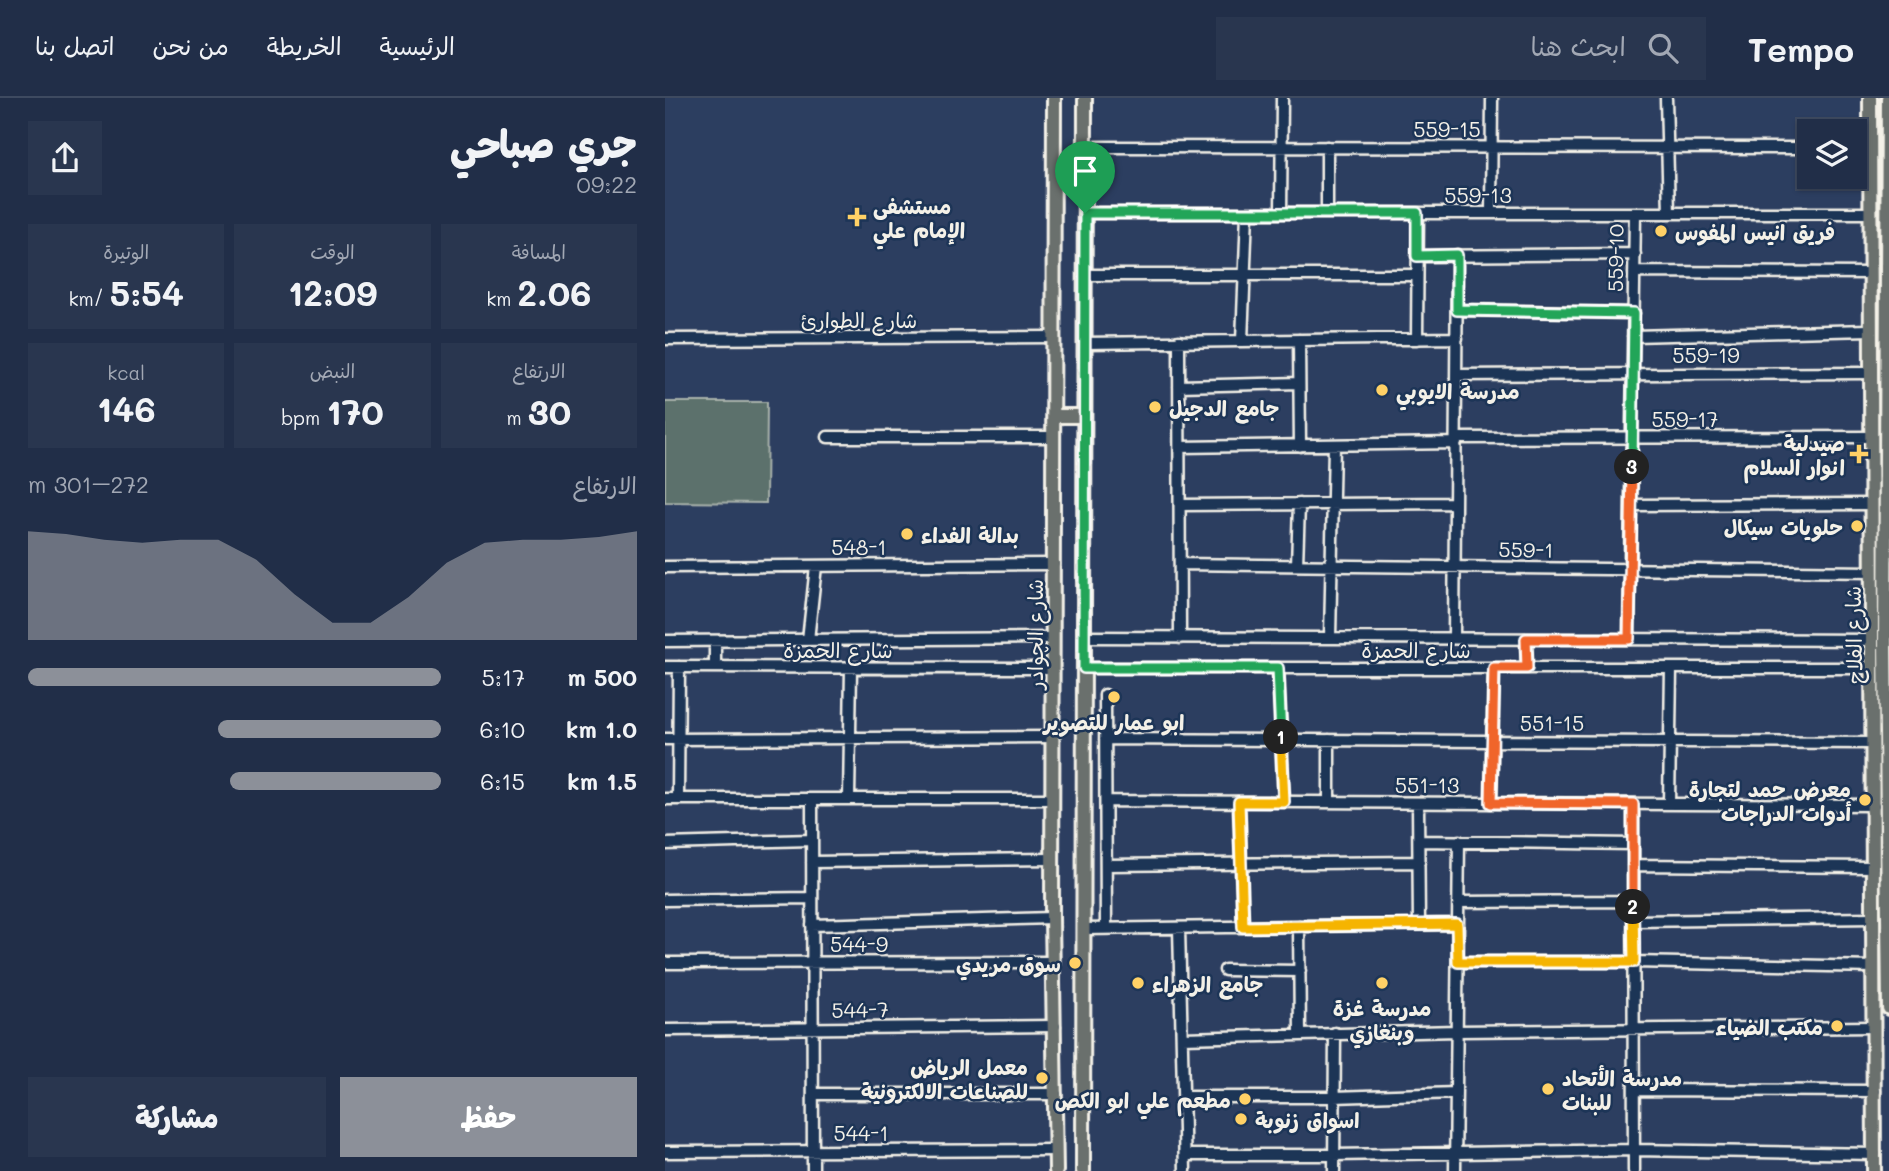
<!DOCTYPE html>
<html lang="ar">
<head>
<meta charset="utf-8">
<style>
	:root { --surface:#212e48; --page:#29364f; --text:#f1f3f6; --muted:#a2a8b4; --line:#3e4a60; --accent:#8c9099 }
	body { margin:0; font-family:Mali,"Playpen Sans Arabic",sans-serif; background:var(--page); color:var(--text); direction:rtl; height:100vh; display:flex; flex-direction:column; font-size:26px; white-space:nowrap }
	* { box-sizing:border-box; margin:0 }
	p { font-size:23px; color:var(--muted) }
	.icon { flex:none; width:38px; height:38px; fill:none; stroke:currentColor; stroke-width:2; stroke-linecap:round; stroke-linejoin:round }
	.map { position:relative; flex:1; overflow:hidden; direction:ltr }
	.side { display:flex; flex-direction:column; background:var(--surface); width:665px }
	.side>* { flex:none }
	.fabs { position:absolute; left:1132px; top:21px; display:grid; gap:14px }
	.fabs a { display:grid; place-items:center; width:70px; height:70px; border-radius:0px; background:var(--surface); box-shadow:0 2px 5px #0004,0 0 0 2px var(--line); font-size:35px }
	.pin { position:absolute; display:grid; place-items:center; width:60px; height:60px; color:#fff; margin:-72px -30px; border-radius:50% 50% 50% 0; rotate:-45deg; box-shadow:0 0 7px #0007 }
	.pin .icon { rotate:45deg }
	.km { position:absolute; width:35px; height:35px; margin:-18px; border-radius:50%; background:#222; color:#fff; font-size:19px; line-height:35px; text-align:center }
	.round { display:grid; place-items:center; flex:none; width:74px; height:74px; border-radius:0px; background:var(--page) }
	.summary { display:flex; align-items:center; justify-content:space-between; height:119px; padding:0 28px }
	h1 { font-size:38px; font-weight:800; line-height:52px }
	.stats { display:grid; grid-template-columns:repeat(3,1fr); gap:10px; height:119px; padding:7px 28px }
	.stats div { display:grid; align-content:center; border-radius:0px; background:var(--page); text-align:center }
	.stats b { font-size:35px; font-weight:800 }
	.stats small { font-size:19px; font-weight:400 }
	.stats p { font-size:19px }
	.chart { height:196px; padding:14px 28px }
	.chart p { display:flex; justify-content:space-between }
	.chart svg { width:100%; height:126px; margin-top:7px; fill:var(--accent); opacity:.7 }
	.cta { display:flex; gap:14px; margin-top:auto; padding:14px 28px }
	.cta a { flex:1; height:80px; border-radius:0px; background:var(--accent); color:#fff; font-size:28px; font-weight:800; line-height:80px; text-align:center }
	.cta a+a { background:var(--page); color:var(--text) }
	ul { padding:0 28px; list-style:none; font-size:23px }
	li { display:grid; grid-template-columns:112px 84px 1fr; align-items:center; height:52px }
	li i { height:18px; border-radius:9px; background:var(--accent) }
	header { display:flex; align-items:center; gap:42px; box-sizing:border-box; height:98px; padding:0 35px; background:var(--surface); border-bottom:2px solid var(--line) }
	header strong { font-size:33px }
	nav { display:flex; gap:38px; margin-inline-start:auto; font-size:24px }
	.search { width:490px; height:63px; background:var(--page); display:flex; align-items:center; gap:18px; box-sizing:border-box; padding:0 24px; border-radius:0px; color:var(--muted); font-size:26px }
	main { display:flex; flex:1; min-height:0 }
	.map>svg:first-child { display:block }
	.green { fill:#5c716c; stroke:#a8b1aa; stroke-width:2 }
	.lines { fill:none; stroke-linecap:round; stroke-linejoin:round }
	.minor-casing { stroke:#f4f1e8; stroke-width:15 }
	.major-casing { stroke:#f4f1e8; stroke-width:18 }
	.minor { stroke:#1d3557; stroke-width:10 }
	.major { stroke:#6b706d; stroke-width:12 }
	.split-1-casing { stroke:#fff; stroke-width:14 }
	.split-2-casing { stroke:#fff; stroke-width:14 }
	.split-3-casing { stroke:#fff; stroke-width:14 }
	.split-4-casing { stroke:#fff; stroke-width:14 }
	.split-1 { stroke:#22a559; stroke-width:9 }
	.split-2 { stroke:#f5b400; stroke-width:9 }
	.split-3 { stroke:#f0652b; stroke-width:9 }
	.split-4 { stroke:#22a559; stroke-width:9 }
	.poi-dot { fill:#ffd166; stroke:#1d3557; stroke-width:2.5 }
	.labels { text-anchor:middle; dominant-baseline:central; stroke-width:5; stroke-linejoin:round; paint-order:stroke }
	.street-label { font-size:21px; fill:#f4f1e8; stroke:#1d3557 }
	.poi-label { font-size:21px; font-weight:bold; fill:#f4f1e8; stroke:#1d3557; text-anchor:start }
</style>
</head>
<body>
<header>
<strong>Tempo</strong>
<div class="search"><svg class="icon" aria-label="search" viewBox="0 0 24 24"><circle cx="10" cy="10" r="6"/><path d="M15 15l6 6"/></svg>ابحث هنا</div>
<nav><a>الرئيسية</a><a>الخريطة</a><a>من نحن</a><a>اتصل بنا</a></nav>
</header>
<main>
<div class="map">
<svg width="1224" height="1073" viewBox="0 0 1224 1073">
	<rect width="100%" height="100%" fill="#2c3e60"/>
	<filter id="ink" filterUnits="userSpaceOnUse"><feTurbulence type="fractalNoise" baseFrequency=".0143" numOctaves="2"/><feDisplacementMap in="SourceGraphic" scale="14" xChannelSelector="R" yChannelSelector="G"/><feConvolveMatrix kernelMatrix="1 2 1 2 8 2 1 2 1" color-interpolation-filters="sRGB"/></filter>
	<g filter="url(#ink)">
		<!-- green -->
		<path class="green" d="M0 304H102L101 405 0 404Z"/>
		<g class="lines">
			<defs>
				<path id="minor" d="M1001 0 1004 115
					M420 49 1144 50
					M662 49V115
					M1190 50 1206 49
					M420 115H1206
					M616 115 617 0
					M826 115 827 0
					M752 158 970 156
					M969 174 1206 175
					M420 177H752
					M792 212 969 215
					M968 238 1205 232
					M0 241 389 239
					M752 241 753 115
					M634 242 635 348
					M514 243 515 540
					M577 243 582 115
					M420 245 792 240
					M791 277 1206 275
					M514 288 634 285
					M163 339H389
					M791 340 1207 339
					M515 349 791 345
					M515 407 790 405
					M966 407 1207 406
					M515 466 1207 474
					M632 467 634 406
					M0 469 389 466
					M419 539 1208 542
					M665 540 669 347
					M789 540 792 157
					M861 541 862 570
					M964 541 970 115
					M143 542 151 468
					M0 543 388 540
					M50 543V569
					M0 569 388 570
					M420 570H1208
					M613 570 619 704
					M440 597 441 831
					M0 641 387 639
					M440 641 1208 645
					M664 642V704
					M0 701H387
					M13 701 14 569
					M147 701 148 1073
					M184 701 186 570
					M441 703 1209 707
					M574 704 578 829
					M753 705 754 826
					M826 705 829 570
					M968 706 969 1073
					M1004 706 1006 570
					M754 743 968 746
					M0 746 147 742
					M147 764 387 761
					M441 767 754 764
					M968 767 1209 769
					M0 802 147 800
					M793 804 968 803
					M968 823 1209 820
					M147 827 387 820
					M634 828 635 936
					M514 830 520 1073
					M419 831 792 826
					M793 864H969L1209 869
					M0 865 388 864
					M560 872 635 873
					M0 932 390 928
					M517 940 792 933 1209 929
					M969 992 1210 993
					M148 996H391
					M519 999H669L791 995
					M0 1054 391 1052
					M520 1057H669L969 1052 1210 1056
					M669 1073 670 935
					M790 1073 794 743"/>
				<path id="major" d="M389 0 387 820 391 1073
					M1205 0 1209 1073
					M1223 0 1220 543 1224 910
					M389 318H419
					M418 1073 420 0"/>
			</defs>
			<!-- minor casing -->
			<use href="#minor" class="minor-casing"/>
			<!-- major casing -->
			<use href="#major" class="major-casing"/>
			<!-- minor -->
			<use href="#minor" class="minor"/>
			<!-- major -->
			<use href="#major" class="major"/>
		</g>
	</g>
	<g class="lines" filter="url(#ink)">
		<defs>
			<path id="split-1" d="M420 115 419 570H613L616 639"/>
			<path id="split-2" d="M616 639 619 704H574L578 829 792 826 793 864H969L968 809"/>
			<path id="split-3" d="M967 369 964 541H861L862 570H829L826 705 968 706V809"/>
			<path id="split-4" d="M420 115H752V158L792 157V212L969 215 967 369"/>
		</defs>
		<!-- split-1 casing -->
		<use href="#split-1" class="split-1-casing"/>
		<!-- split-2 casing -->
		<use href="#split-2" class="split-2-casing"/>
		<!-- split-3 casing -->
		<use href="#split-3" class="split-3-casing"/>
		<!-- split-4 casing -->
		<use href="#split-4" class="split-4-casing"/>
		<!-- split-1 -->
		<use href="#split-1" class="split-1"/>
		<!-- split-2 -->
		<use href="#split-2" class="split-2"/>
		<!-- split-3 -->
		<use href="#split-3" class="split-3"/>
		<!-- split-4 -->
		<use href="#split-4" class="split-4"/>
	</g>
	<!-- markers -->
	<g class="poi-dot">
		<path d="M188.5 108.5h7v7h7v7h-7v7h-7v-7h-7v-7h7z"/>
		<circle cx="996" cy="133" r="7"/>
		<circle cx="717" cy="292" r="7"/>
		<circle cx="490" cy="309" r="7"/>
		<path d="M1190.5 345.5h7v7h7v7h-7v7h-7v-7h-7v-7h7z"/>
		<circle cx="1192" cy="428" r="7"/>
		<circle cx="242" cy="436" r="7"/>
		<circle cx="449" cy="599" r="7"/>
		<circle cx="1200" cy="702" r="7"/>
		<circle cx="410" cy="865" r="7"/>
		<circle cx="473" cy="885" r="7"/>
		<circle cx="717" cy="885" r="7"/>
		<circle cx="1172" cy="928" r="7"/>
		<circle cx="377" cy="980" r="7"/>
		<circle cx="883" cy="991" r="7"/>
		<circle cx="580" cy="1001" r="7"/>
		<circle cx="576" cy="1021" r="7"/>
	</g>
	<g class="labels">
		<!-- street labels -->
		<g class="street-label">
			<text x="782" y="30">559-15</text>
			<text x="813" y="96">559-13</text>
			<text transform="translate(950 160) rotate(-89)">559-10</text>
			<text x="194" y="221">شارع الطوارئ</text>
			<text x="1041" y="256">559-19</text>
			<text x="1020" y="320">559-17</text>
			<text x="194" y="448">548-1</text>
			<text transform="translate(861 451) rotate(1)">559-1</text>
			<text transform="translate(369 536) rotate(-90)">شارع الچوادر</text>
			<text transform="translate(1188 537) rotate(-91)">شارع الفلاح</text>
			<text x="173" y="551">شارع الحمزة</text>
			<text x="751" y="551">شارع الحمزة</text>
			<text x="887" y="624">551-15</text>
			<text x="762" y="686">551-13</text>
			<text x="194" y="845">544-9</text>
			<text transform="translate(195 911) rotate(-1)">544-7</text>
			<text x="196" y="1034">544-1</text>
		</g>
		<!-- poi labels -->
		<g class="poi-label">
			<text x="208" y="107">مستشفى<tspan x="208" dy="24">الإمام علي</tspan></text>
			<text x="1010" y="133">فريق انيس المفوس</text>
			<text x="731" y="292">مدرسة الايوبي</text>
			<text x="504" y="309">جامع الدجيل</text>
			<text x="1180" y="344" text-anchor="end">صيدلية<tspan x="1180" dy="24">انوار السلام</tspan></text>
			<text x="1178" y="428" text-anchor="end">حلويات سيكال</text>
			<text x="256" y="436">بدالة الفداء</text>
			<text x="449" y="623" text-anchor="middle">ابو عمار للتصوير</text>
			<text x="1186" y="690" text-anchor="end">معرض حمد لتجارة<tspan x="1186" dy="24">أدوات الدراجات</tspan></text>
			<text x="396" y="865" text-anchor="end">سوق مريدي</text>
			<text x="487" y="885">جامع الزهراء</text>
			<text x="717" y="909" text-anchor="middle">مدرسة غزة<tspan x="717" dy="24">وبنغازي</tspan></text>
			<text x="1158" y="928" text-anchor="end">مكتب الضياء</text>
			<text x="363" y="968" text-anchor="end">معمل الرياض<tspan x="363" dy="24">للصناعات الالكترونية</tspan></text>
			<text x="897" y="979">مدرسة الأتحاد<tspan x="897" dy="24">للبنات</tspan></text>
			<text x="566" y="1001" text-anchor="end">مطعم علي ابو الكص</text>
			<text x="590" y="1021">اسواق زنوبة</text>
		</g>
	</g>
</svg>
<div class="fabs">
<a><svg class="icon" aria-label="layers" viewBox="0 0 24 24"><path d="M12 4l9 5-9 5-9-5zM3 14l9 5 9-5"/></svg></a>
</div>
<div class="pin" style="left:420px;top:115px;background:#1e9e55"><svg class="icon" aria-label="arrive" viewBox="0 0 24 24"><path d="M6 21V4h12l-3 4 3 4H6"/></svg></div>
<b class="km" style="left:616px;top:639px">1</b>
<b class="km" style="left:968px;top:809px">2</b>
<b class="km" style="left:967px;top:369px">3</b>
</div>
<section class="side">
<div class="summary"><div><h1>جري صباحي</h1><p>09:22</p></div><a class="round"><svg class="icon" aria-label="share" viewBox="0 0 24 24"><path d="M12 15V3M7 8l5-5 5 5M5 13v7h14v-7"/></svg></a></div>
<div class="stats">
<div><p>المسافة</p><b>2.06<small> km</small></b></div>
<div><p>الوقت</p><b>12:09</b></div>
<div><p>الوتيرة</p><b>5:54<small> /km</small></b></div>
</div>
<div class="stats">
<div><p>الارتفاع</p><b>30<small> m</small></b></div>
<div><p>النبض</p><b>170<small> bpm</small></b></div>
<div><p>kcal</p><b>146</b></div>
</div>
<div class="chart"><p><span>الارتفاع</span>272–301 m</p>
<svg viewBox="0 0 160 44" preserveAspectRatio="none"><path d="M0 44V6L10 7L20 9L30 10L40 9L50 9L60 16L70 28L80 38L90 38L100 29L110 17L120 10L130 9L140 9L150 8L160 6V44z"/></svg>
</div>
<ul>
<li><b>500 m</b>5:17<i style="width:100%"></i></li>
<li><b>1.0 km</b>6:10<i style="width:54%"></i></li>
<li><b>1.5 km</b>6:15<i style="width:51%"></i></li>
</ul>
<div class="cta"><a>حفظ</a><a>مشاركة</a></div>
</section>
</main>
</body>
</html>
